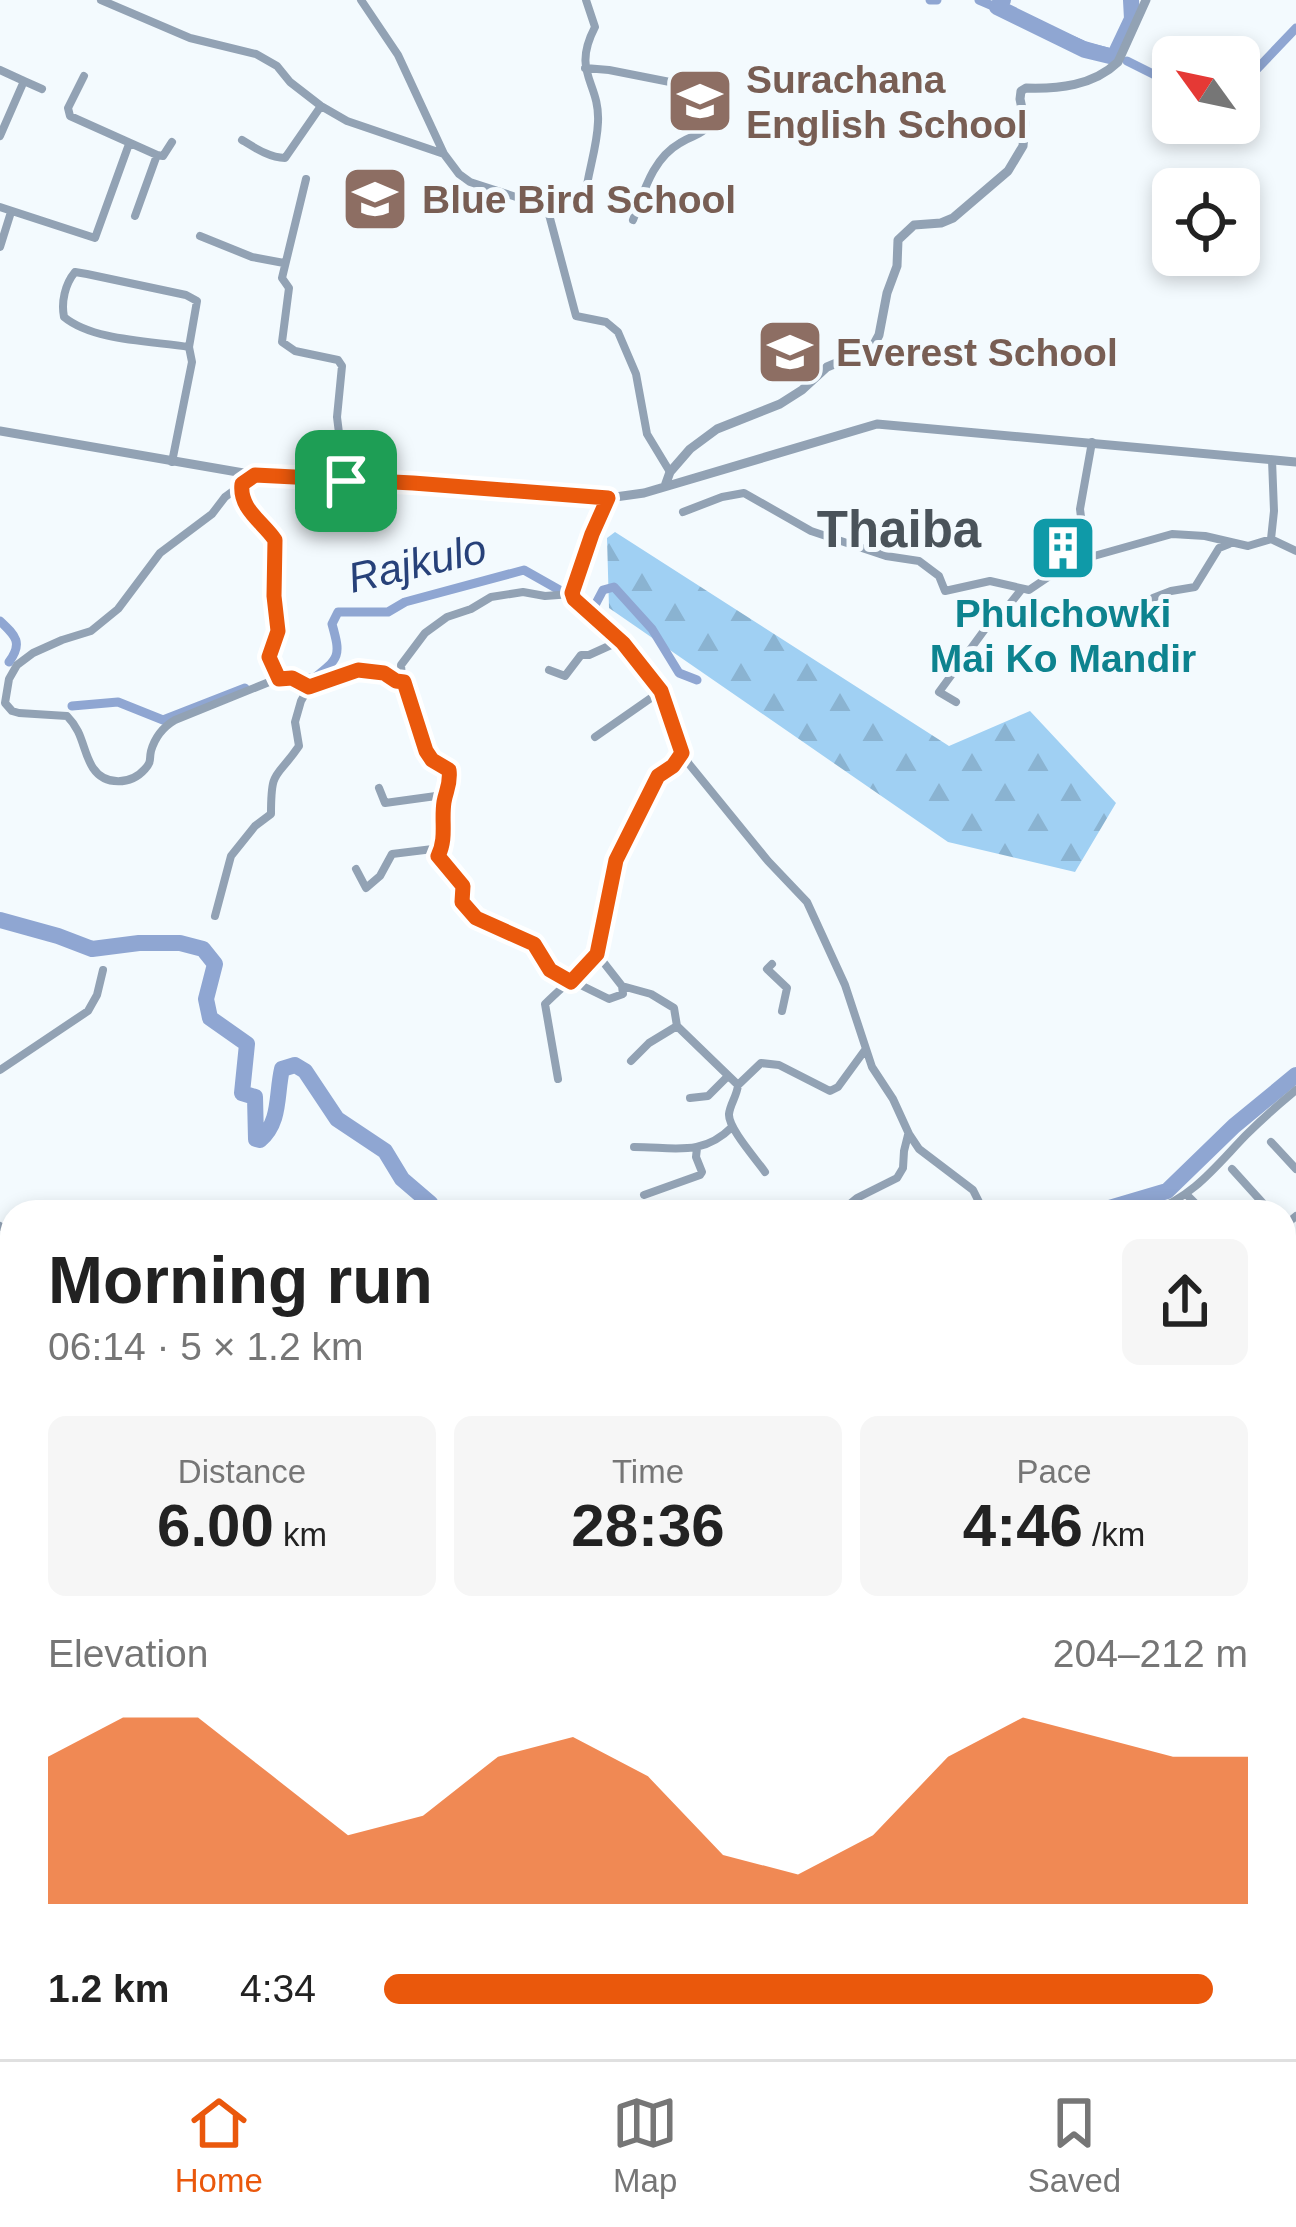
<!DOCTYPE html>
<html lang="en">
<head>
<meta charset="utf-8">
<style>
	:root { --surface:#fff; --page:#f6f6f6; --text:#222; --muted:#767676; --line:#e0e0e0; --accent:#ea580c }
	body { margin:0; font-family:Arial,sans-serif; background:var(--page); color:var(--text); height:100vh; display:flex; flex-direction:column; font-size:45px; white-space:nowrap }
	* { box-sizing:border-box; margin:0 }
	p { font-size:39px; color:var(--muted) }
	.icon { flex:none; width:66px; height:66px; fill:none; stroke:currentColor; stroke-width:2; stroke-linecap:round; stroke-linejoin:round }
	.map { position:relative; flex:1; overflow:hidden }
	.sheet { position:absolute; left:0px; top:1200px; width:1296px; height:861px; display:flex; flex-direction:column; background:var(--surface); border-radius:36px 36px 0 0; box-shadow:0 6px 18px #0003 }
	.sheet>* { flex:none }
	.needle { width:78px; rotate:303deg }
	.tools { position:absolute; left:1152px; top:36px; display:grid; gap:24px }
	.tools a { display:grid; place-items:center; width:108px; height:108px; border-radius:18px; background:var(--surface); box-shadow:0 6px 18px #0003; font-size:60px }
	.pin { position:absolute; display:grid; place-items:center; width:102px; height:102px; color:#fff; margin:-51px; border-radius:24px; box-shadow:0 6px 18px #0006 }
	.round { display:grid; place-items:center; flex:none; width:126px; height:126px; border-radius:18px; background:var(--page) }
	.overview { display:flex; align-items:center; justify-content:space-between; height:204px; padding:0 48px }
	h1 { font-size:66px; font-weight:600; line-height:90px }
	.figures { display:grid; grid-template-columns:repeat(3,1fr); gap:18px; height:204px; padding:12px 48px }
	.figures div { display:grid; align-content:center; border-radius:18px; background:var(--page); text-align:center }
	.figures b { font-size:60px; font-weight:600 }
	.figures small { font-size:33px; font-weight:400 }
	.figures p { font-size:33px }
	.chart { height:336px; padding:24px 48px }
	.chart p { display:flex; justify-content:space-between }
	.chart svg { width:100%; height:216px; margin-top:12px; fill:var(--accent); opacity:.7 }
	ul { padding:0 48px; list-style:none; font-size:39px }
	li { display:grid; grid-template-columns:192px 144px 1fr; align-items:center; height:90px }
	li i { height:30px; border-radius:15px; background:var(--accent) }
	.tab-bar { display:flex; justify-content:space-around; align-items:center; height:168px; border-top:3px solid var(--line); background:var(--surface); font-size:33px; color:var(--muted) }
	.tab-bar a { display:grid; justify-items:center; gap:6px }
	.tab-bar .active { color:var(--accent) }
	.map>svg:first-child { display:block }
	.forest { fill:url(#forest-firs) }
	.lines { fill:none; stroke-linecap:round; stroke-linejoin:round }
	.canal { stroke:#8fa6d2; stroke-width:9 }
	.river { stroke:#8fa6d2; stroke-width:16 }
	.minor { stroke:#92a2b4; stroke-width:8 }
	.tertiary { stroke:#92a2b4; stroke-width:9 }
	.route-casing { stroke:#fff; stroke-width:24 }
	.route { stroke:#ea580c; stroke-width:15 }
	.labels { text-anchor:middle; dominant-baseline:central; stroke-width:10; stroke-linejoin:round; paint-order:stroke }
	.education-label { font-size:39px; font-weight:bold; fill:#785e54; stroke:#f3fafe; text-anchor:start }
	.culture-label { font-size:39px; font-weight:bold; fill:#0d838f; stroke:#f3fafe }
	.water-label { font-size:42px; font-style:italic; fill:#274179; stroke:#f3fafe }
	.district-label { font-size:51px; font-weight:bold; fill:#4a535a; stroke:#f3fafe }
</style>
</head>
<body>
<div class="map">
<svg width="1296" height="2059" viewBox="0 0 1296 2059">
	<defs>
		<pattern id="forest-firs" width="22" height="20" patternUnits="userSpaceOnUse" patternTransform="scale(3)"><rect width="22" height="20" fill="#a0d0f3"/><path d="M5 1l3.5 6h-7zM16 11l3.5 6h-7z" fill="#8ab3d1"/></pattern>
	</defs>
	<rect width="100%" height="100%" fill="#f3fafe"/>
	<!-- forest -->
	<path class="forest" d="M615 532 949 746 1030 711 1116 803 1075 872 948 842 609 608 607 538Z"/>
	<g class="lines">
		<!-- canal -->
		<path class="canal" d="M930 0H937
			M979 0 1083 45 1111 53
			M1127 61 1161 78 1173 81
			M1239 79 1257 69 1296 28
			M0 621C16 636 23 643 9 662
			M282 673 313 679C340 658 341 656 332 624L338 612H388L405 602 524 570 593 609 603 590 614 587 652 629 679 673 697 680
			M72 706 118 702 163 720 245 688"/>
		<!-- river -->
		<path class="river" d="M1003 0 997 7 1085 50 1114 57 1132 19 1131 0
			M0 920 58 936 92 949 139 943H180L203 949 215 964 206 999 210 1018 247 1044 242 1093 255 1097 256 1139 260 1140C281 1122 276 1095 282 1069L295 1065 305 1071 337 1119 385 1151 402 1179 430 1203 436 1212
			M1096 1212 1167 1191 1234 1126 1296 1075"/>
		<!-- minor -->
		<path class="minor" d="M101 0 190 38 256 54 277 66 290 82 321 106 347 121 444 154 459 174 470 182 547 207 576 316 606 322 618 332 636 374 647 434 670 472
			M361 0 398 55 444 154
			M585 68 609 70 675 83 672 89 710 114 712 120C700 138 696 133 680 143 652 159 644 192 633 220
			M0 70 24 81 0 136
			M84 76 68 108 70 116 157 155 163 156 172 142
			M24 81 42 89
			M242 140C255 148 270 158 285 158L321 106
			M306 179 282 278 289 288 282 342 295 351 338 360 342 366 337 417 340 441 346 456V481
			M585 200C587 173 597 150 598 122 600 82 571 73 595 27L586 0
			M0 207 95 238 129 144
			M135 216 157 155
			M200 236 252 257 284 263
			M0 247 11 212
			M172 462 192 362 189 347 197 301 186 295 87 274 75 272C65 284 61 302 64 317 93 341 152 341 189 347
			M255 475 225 497 212 514 160 553 118 609 91 631 62 640 33 653 17 665 9 679 5 703 12 711 19 713 67 716C84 733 82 751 93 768 105 786 131 785 145 769 152 761 149 760 151 751 155 737 163 727 175 720L279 678H292L309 687
			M242 486 241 494 245 503 275 540V596L278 631 270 657 279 678
			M608 498 574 580 572 594 574 599 623 643 661 691 668 705 674 735 689 764 768 861 807 902 845 985 872 1067 893 1099 909 1134 919 1149 973 1190 984 1212
			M683 512 722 497 744 493 811 531 886 556 919 561 939 576 945 591 990 581 1029 590 1069 563 1172 534 1205 536 1248 546 1271 539 1296 551
			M1271 539 1274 511 1272 460
			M1086 557 1080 509 1092 442
			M572 594 545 596 523 592 491 597 471 609 447 617 425 633 401 665 402 678 426 751 432 760 449 771C451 784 446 790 444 802 441 821 447 838 438 856L463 886 462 902 476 918 534 944 550 970 609 999 623 994 622 986
			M1153 598 1171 591 1195 587 1219 548 1229 544
			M549 670 565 676 581 655H589L620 641
			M956 702 939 692 991 621 1005 610 1021 590
			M595 737 661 691
			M682 753 673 766 658 776 617 860 597 954 622 986 651 994 674 1008 677 1026 738 1085 761 1063 779 1065 830 1091 838 1087 865 1050
			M379 788 385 803 436 796 447 792
			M356 869 366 888 380 876 392 854 441 848
			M215 916 231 856 255 826 271 814C271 767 276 780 299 746L295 722 301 701 309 687 358 671 384 673 396 681 404 682
			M772 964 767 969 787 988 782 1011
			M631 1061 649 1043 677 1026
			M0 1070 88 1011 97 995 103 970
			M558 1079 545 1004C562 987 580 973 597 954
			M738 1085C737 1096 730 1104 729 1114 728 1128 756 1159 765 1172
			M690 1098 708 1096 728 1076
			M1271 1142 1296 1169
			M634 1147C674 1147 702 1157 732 1127
			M1232 1169 1271 1212
			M1186 1194 1204 1212
			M644 1195 700 1175 702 1172 696 1157 697 1148
			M840 1212 857 1198 897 1178 903 1168 904 1151 908 1135
			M1151 1212C1194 1196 1215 1167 1246 1135 1262 1119 1279 1104 1296 1090
			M0 1226 12 1232
			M1284 1226 1296 1216
			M0 1319 12 1313
			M0 1510 12 1518
			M1284 1621 1296 1630
			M0 2006 12 1993
			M241 2049 244 2059
			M342 2049 344 2059
			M697 2049 698 2059
			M65 2059 76 2049
			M171 2059 186 2049"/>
		<!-- tertiary -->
		<path class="tertiary" d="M0 431 255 475 413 483 608 498 644 493 877 424 1296 462
			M665 486 670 472 690 449 717 429 780 404 802 390 827 367 872 348 879 335 887 293 897 266 898 240 914 225 941 223 953 218 1008 171 1023 146 1025 123 1020 99 1021 91 1026 88C1058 89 1093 86 1118 62L1146 0
			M0 1946 12 1952
			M1153 2049 1158 2059"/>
	</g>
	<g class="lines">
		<defs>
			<path id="route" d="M255 475 413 483 608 498 592 534 572 593 574 599 623 643 661 691 682 753 673 766 658 776 616 860 597 954 571 982 550 970 534 944 476 918 462 902 463 886 438 856C447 838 441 821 444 802 446 790 451 784 449 770L432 760 426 751 404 682 396 681 384 673 358 670 309 687 292 678 279 679 269 657 278 631 274 596 275 540C263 522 239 509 242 484Z"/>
		</defs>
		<!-- route casing -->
		<use href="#route" class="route-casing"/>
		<!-- route -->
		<use href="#route" class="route"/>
	</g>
	<!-- icons -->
	<defs>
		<symbol id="school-square" viewBox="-11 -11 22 22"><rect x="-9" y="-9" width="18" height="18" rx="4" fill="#8d6e63" stroke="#f3fafe"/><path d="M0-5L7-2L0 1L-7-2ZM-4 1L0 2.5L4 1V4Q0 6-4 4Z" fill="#fff"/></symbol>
		<symbol id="building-square" viewBox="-11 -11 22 22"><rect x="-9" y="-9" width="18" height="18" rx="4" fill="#0f9aa8" stroke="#f3fafe"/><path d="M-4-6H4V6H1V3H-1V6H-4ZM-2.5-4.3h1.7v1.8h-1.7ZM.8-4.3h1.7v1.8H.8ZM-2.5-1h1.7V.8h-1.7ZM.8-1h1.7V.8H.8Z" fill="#fff"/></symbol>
	</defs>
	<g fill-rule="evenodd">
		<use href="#school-square" x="662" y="63" width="76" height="76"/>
		<use href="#school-square" x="337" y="161" width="76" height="76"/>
		<use href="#school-square" x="752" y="314" width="76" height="76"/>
		<use href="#building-square" x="1025" y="510" width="76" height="76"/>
	</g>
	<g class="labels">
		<!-- education labels -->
		<g class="education-label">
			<text x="746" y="79">Surachana<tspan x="746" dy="45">English School</tspan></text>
			<text x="422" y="199">Blue Bird School</text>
			<text x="836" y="352">Everest School</text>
		</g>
		<!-- culture labels -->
		<g class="culture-label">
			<text x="1063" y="613">Phulchowki<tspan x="1063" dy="45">Mai Ko Mandir</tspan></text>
		</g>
		<!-- water labels -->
		<g class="water-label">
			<text transform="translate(417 563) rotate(-13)">Rajkulo</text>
		</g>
		<!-- district labels -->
		<g class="district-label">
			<text x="899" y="529">Thaiba</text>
		</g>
	</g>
</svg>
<div class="tools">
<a><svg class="needle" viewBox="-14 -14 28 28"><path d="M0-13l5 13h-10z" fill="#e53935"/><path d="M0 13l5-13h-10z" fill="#767676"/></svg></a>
<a><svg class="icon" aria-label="locate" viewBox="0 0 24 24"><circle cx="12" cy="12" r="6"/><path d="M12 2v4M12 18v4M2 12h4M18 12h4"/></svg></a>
</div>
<div class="pin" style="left:346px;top:481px;background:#1e9e55"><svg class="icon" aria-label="arrive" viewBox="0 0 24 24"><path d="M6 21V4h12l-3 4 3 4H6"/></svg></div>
<section class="sheet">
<div class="overview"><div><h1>Morning run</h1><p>06:14 · 5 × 1.2 km</p></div><a class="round"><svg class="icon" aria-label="share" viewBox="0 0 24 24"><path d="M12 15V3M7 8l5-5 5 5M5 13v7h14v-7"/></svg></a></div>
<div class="figures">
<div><p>Distance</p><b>6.00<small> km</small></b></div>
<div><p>Time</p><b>28:36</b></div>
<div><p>Pace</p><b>4:46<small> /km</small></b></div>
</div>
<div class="chart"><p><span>Elevation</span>204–212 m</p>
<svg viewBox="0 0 160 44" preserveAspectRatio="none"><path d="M0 44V14L10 6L20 6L30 18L40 30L50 26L60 14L70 10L80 18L90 34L100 38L110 30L120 14L130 6L140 10L150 14L160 14V44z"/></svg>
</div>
<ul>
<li><b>1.2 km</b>4:34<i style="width:96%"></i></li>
</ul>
</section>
</div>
<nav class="tab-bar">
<a class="active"><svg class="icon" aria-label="home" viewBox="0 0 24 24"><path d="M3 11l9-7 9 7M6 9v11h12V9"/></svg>Home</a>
<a><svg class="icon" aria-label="map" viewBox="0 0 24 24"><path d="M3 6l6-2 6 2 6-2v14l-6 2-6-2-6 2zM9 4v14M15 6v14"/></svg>Map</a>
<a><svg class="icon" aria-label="saved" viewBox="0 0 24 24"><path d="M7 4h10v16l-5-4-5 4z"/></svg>Saved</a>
</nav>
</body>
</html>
